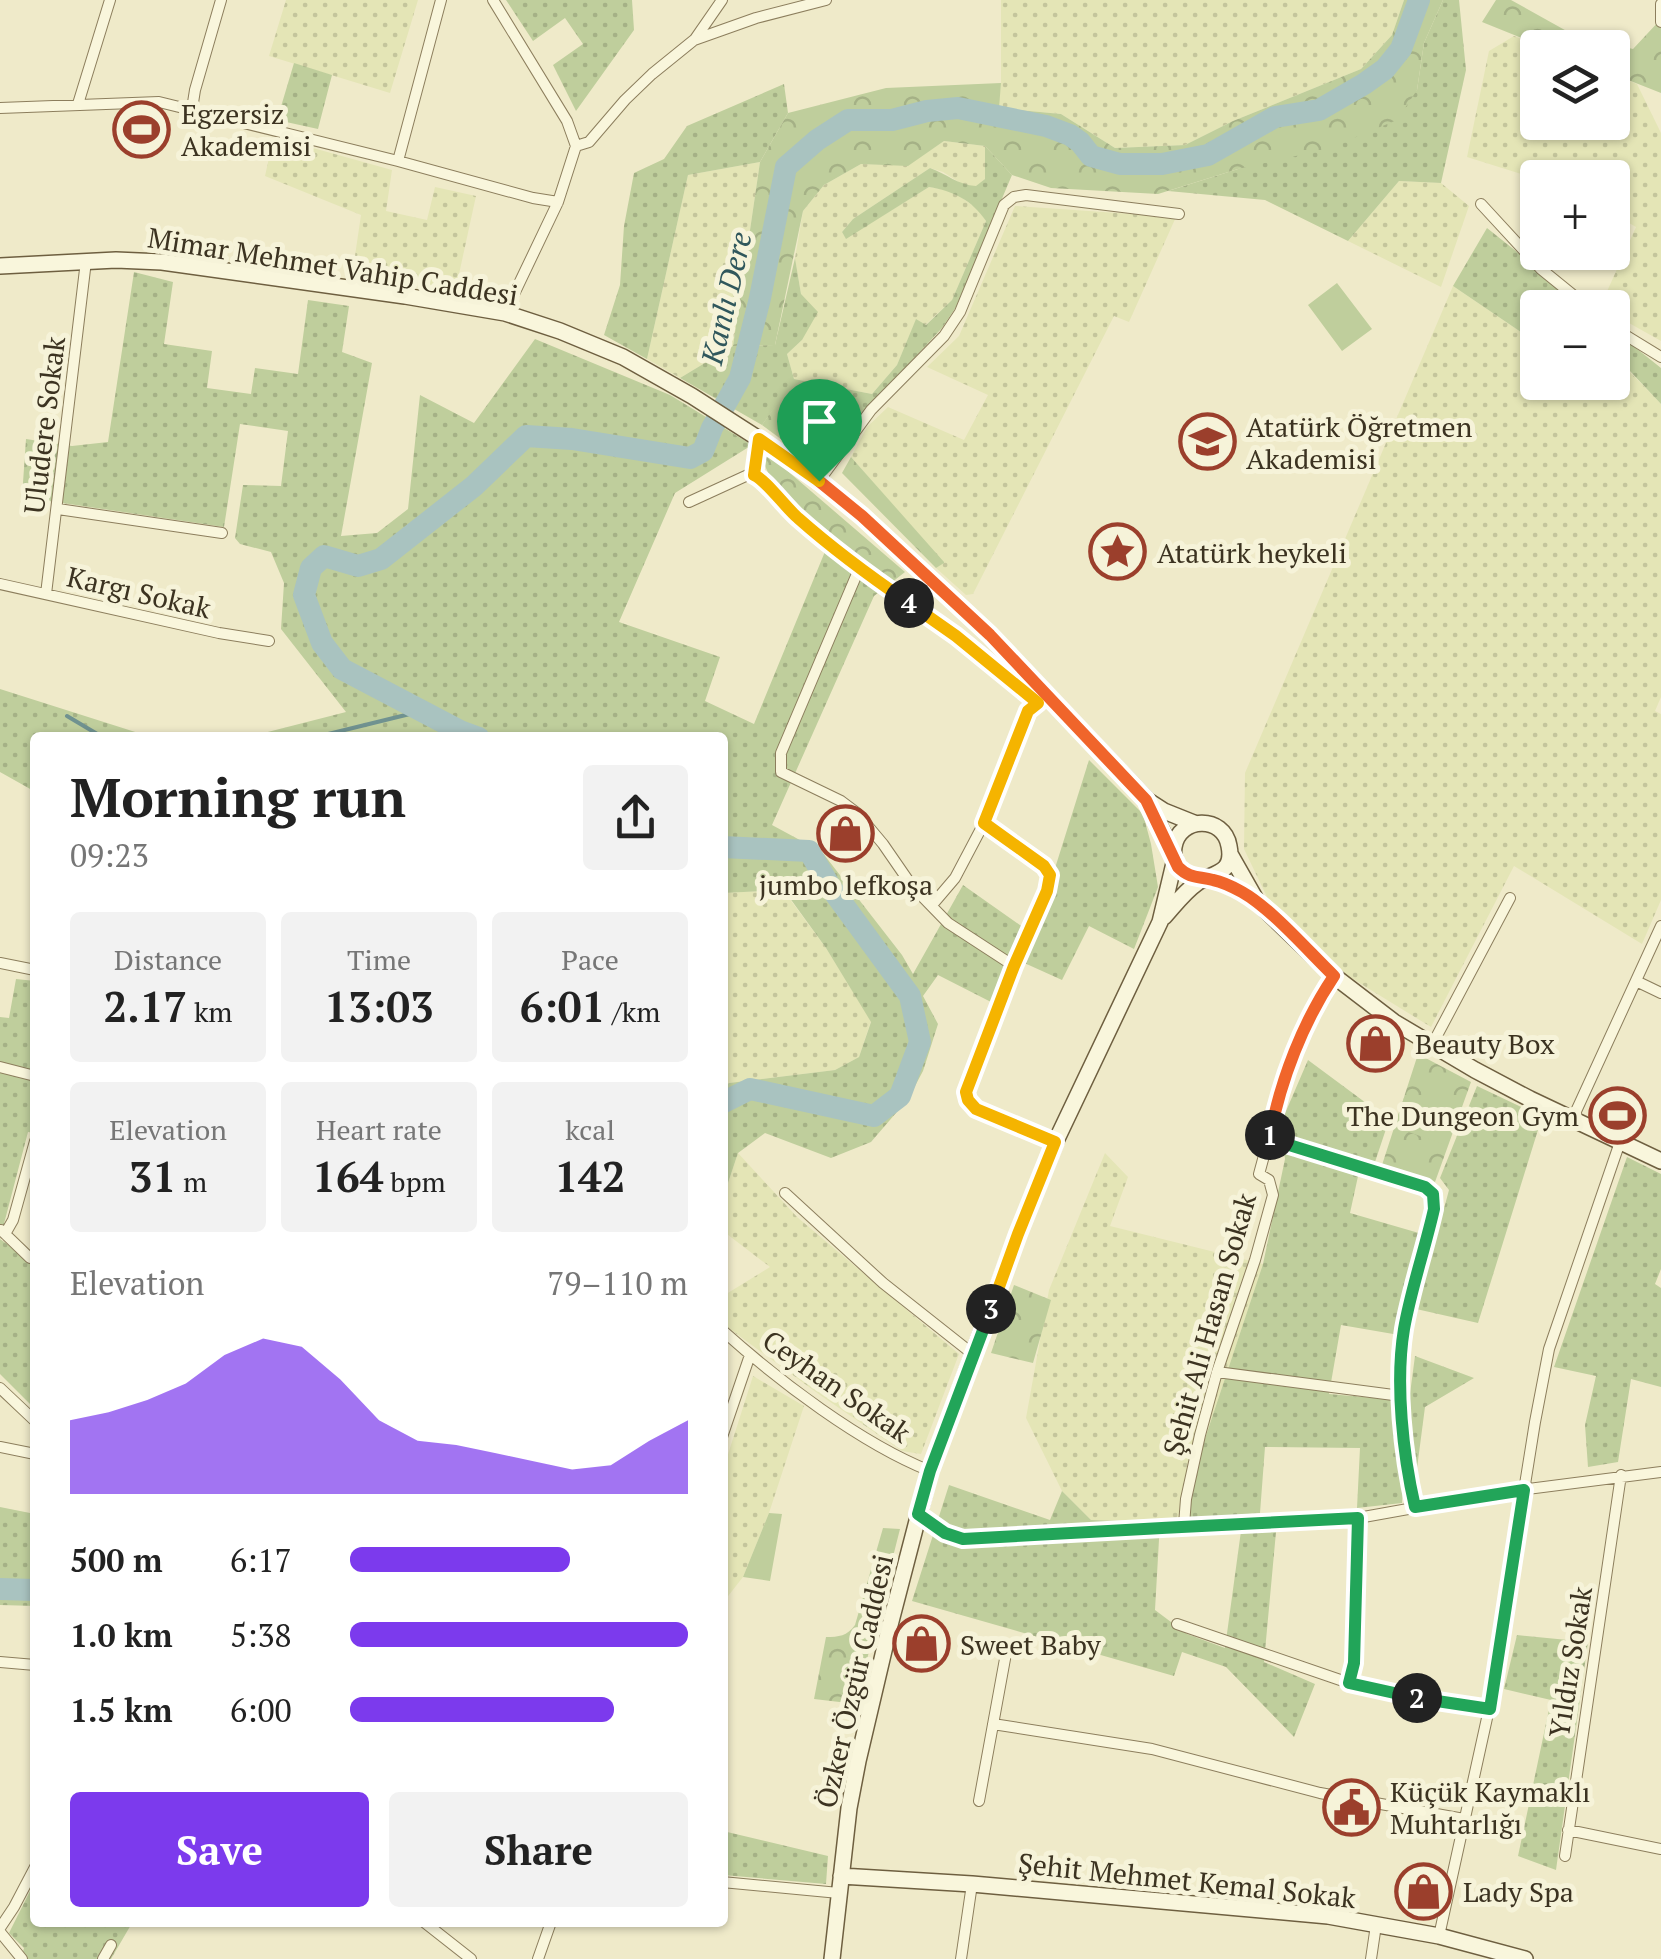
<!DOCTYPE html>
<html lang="en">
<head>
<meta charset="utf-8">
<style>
	:root { --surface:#fff; --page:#f2f2f2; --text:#222; --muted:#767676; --accent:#7c3aed }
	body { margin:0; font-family:"PT Serif",serif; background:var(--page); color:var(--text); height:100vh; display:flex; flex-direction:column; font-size:38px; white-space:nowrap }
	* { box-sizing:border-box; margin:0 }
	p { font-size:32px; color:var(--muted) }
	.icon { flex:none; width:55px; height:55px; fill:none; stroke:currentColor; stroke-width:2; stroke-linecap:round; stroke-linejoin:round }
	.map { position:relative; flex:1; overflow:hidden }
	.sheet { position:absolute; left:30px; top:732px; width:698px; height:1195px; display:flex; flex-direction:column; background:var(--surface); border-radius:10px; box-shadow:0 2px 8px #0004 }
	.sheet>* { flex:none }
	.tools { position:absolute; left:1520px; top:30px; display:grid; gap:20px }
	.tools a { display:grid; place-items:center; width:110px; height:110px; border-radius:10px; background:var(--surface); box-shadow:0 2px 8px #0004; font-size:50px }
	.pin { position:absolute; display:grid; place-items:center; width:85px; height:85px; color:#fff; margin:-102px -42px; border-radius:50% 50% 50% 0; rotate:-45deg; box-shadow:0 0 10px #0007 }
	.pin .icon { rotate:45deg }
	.km { position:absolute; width:50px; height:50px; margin:-25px; border-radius:50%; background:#222; color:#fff; font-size:28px; line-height:50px; text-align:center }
	.round { display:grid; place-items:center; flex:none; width:105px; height:105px; border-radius:10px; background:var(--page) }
	.head { display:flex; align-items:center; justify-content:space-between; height:170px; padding:0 40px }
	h1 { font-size:55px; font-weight:600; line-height:75px }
	.metrics { display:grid; grid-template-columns:repeat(3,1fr); gap:15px; height:170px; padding:10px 40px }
	.metrics div { display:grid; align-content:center; border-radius:10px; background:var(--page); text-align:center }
	.metrics b { font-size:42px; font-weight:600 }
	.metrics small { font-size:28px; font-weight:400 }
	.metrics p { font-size:28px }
	.chart { height:280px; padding:20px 40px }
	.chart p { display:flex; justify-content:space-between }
	.chart svg { width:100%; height:180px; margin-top:10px; fill:var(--accent); opacity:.7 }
	.action { display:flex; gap:20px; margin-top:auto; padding:20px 40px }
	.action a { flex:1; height:115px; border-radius:10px; background:var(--accent); color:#fff; font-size:40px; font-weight:600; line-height:115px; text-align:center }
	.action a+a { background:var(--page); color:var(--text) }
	ul { padding:0 40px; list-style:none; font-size:32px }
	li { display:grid; grid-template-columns:160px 120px 1fr; align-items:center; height:75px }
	li i { height:25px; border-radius:12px; background:var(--accent) }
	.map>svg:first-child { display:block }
	.farmland { fill:url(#farmland-dots) }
	.grass { fill:url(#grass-dots) }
	.forest { fill:url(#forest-crowns) }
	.pitch { fill:#bfce9c }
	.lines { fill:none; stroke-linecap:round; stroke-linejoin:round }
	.stream { stroke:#709290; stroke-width:4 }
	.river { stroke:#a9c3c0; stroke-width:22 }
	.street-casing { stroke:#8c7e5d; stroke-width:12 }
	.secondary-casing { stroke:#6e5f40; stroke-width:18 }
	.street { stroke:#f9f6dc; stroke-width:10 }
	.secondary { stroke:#f9f6dc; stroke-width:15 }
	.split-1-casing { stroke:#fff; stroke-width:20 }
	.split-2-casing { stroke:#fff; stroke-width:20 }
	.split-3-casing { stroke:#fff; stroke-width:20 }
	.split-4-casing { stroke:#fff; stroke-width:20 }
	.split-5-casing { stroke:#fff; stroke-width:20 }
	.split-1 { stroke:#f0652b; stroke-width:12 }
	.split-2 { stroke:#22a559; stroke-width:12 }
	.split-3 { stroke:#22a559; stroke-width:12 }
	.split-4 { stroke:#f5b400; stroke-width:12 }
	.split-5 { stroke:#f5b400; stroke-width:12 }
	.labels { text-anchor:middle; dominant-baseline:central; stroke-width:10; stroke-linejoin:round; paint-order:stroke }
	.poi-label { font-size:28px; fill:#3c3321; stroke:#f6f3d9; text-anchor:start }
	.street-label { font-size:28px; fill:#3c3321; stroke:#f6f3d9 }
	.water-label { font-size:30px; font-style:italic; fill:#30575c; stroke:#f6f3d9 }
</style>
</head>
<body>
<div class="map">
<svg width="1661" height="1959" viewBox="0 0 1661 1959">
	<defs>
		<pattern id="farmland-dots" width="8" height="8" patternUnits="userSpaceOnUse" patternTransform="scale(2.5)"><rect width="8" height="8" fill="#e4e5b6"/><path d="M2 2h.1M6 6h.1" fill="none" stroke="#c4c59c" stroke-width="1.8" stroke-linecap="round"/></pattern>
		<pattern id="grass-dots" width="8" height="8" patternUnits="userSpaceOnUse" patternTransform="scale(2.5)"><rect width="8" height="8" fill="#bfce9c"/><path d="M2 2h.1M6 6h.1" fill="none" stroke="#a5b186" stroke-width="1.8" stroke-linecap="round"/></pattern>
		<pattern id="forest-crowns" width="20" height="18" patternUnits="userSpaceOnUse" patternTransform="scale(2.5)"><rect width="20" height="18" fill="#bfce9c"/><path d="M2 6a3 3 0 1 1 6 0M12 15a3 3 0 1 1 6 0" fill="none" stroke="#a5b186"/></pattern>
	</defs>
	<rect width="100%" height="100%" fill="#efeac9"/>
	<!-- farmland -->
	<path class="farmland" d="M286 0H418L390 93 269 56Z
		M1001 0H1404L1392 35 1361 69 1233 121 1185 145 1115 148 1061 114 998 108 1001 83Z
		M1514 36 1544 47 1538 48V122H1612L1613 74 1637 84 1661 133V341L1613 314 1612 308 1600 307 1636 227 1613 214 1612 178 1537 179 1467 157 1489 51Z
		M273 140 313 148 392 170 386 211 427 220 435 187 476 196 456 288 352 276 361 215 265 176Z
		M944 141 985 146V179L976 187 965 186 943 172 930 168 853 219 842 232 846 238 929 187 952 191 978 209 986 221 952 300 925 325 916 320 897 365 872 394 794 379 787 354 802 340 801 294 795 258 803 211 824 185 861 164 908 165Z
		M760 162 733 346 680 378 647 359 688 175Z
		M1399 181 1441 183 1469 206 1441 287 1348 241Z
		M1015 206 1176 217 1129 322 1114 316 973 594 966 595 936 568 943 563 851 457 867 427 888 407 964 440 988 395 927 367 959 336Z
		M1453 286 1537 343 1538 382H1595L1600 385 1612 382 1613 378 1628 370 1661 404V697L1655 711 1661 714V900L1642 944 1514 866 1431 1027 1340 971 1268 899 1244 849 1245 773Z
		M783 890 826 948 871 1021 859 1057 835 1070 729 1083 723 1087 722 893Z
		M738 1153 797 1217 959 1354 921 1454 902 1451 820 1395 723 1324V1296L770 1267 723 1231V1198Z
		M1105 1153 1128 1177 1110 1226 1263 1264 1178 1520H1091L1062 1491 1026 1418 1049 1290Z
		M753 1376 804 1406 769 1513 743 1577 725 1600 723 1599V1470Z"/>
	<!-- grass -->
	<path class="grass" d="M506 0H632L634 30 576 111 553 65 583 44 565 18 533 41Z
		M1443 0H1459L1466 70 1441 183 1399 181 1348 241 1265 200 1168 191 1238 169 1417 90 1424 43Z
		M294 63 332 75 318 129 277 120Z
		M784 84 788 113 760 162 688 175 647 359 604 335 620 285 624 226 634 173 664 159 687 126Z
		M985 146 1012 175 956 307 942 328 835 444 777 404 762 425 680 378 733 346 775 345 795 258 801 294 818 312 802 340 787 354 794 379 872 394 897 365 916 319 926 325 952 300 986 221C972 200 953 191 929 187L846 239 842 232 853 219 930 168C947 174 958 185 976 186L985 179Z
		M1487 228 1586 307 1538 308 1537 343 1453 286Z
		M134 272 173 282 164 344 212 351 207 388 251 394 255 368 298 374 308 300 349 306 342 352 372 363 341 536 377 533 408 509 420 395 474 423 535 339 670 395 752 445 675 493 619 622 720 657 705 701 754 724 831 537 891 583 874 596 772 825 822 852 902 955 913 974 963 885 1034 935 1089 760 1143 814 1151 844 1158 887 1134 949 1089 926 1062 980 1011 957 991 1002 938 975 923 996 938 1024 923 1071 908 1099 871 1142 831 1158 765 1133 738 1153 723 1198V1087L729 1083 835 1070 859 1057 871 1022 826 948 784 890 723 893 722 738 248 737 346 712 281 629 284 583 271 552 240 544 235 538 243 485 281 486 288 431 240 424 224 527 22 497 26 439 72 446 108 442Z
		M1612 329 1661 368V404L1629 370 1613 378Z
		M0 689 151 737 35 738V791L32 790 0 772Z
		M16 979 35 981V1133L28 1132 0 1239 35 1264V1409L0 1374V1017L9 1018Z
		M1308 1060 1389 1120 1375 1162 1362 1158 1350 1213 1436 1238 1449 1190 1440 1178 1477 1086 1542 1117 1478 1323 1403 1306 1399 1335 1341 1325 1329 1394 1409 1401 1415 1356 1474 1378 1425 1407 1416 1476 1403 1481 1402 1503 1357 1508 1360 1448 1265 1447 1260 1513 1178 1520 1263 1264 1285 1159 1280 1125Z
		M1627 1157 1661 1174V1269L1655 1284 1661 1288V1387L1631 1379 1618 1462 1588 1467 1585 1425 1596 1376 1554 1367Z
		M949 1485 1050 1520 1062 1491 1091 1520 1160 1522 1155 1610 1187 1634 1225 1648 1241 1531 1276 1532 1264 1662 1315 1684 1294 1737 1226 1667 1182 1652 1174 1676 912 1601Z
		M0 1507 35 1514V1606L0 1605Z
		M1517 1635 1588 1642 1556 1870 1518 1856 1551 1700 1504 1689Z
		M723 1831 828 1856 826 1884 723 1875Z
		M35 1881V1922L132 1923 111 1959H21L24 1948 9 1933Z"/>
	<!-- forest -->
	<path class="forest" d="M1404 0H1443L1424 43 1417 90 1397 120 1327 149 1238 169 1158 194 1051 188 1012 175 985 146 944 141 908 166 861 164 824 185 803 211 775 345 733 346 760 162 788 113 886 88 1001 83 999 108 1061 114 1115 148 1185 145 1233 121 1361 69 1392 35Z
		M1496 0H1511L1572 34 1633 49 1661 19V93L1613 74 1612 48 1544 47 1482 22Z
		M777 403 835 444 817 466 762 425Z
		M769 455 905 572 891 583 831 537 775 488 761 457Z
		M851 457 944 562V563L936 568 842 473Z
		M1418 1054 1471 1082 1435 1182 1382 1165Z
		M1014 1285 1051 1300 1033 1363 991 1353Z
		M883 1528 900 1529 858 1695 848 1703 814 1699 826 1637C839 1637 847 1636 855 1625Z"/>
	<!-- pitch -->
	<path class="pitch" d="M1337 283 1372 329 1342 351 1308 305Z
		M1404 1098 1453 1114 1443 1144 1394 1127Z
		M769 1513 782 1514 770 1581 743 1577Z"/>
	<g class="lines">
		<!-- stream -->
		<path class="stream" d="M67 716 104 738
			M312 738 422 711"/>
		<!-- river -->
		<path class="river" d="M479 738 460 731 342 669 322 643 304 595 311 568 324 556 358 566 381 559 474 486 526 436 572 439 690 458 703 451 712 428 740 378 760 298 786 167 817 140 848 120H892L927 111 958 108 1046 126 1070 135 1080 142 1091 156 1120 164H1162L1208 155 1275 117 1319 110 1364 84 1385 69 1401 49 1419 0
			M722 847 809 851 831 888 910 996 920 1042 900 1096 874 1116 750 1089 722 1103
			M0 1589 35 1590"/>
		<defs>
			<path id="street" d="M493 0 567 121 576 146
				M1661 4V22
				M695 39 722 0
				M78 104 110 0
				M0 108 159 102 398 161 533 198 558 202
				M192 109 195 90 221 0
				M576 146 589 142 625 100 652 74 694 40 756 18 826 0
				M398 161 441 0
				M1481 204 1541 269 1589 308
				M505 313 558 202 576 146
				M1612 327 1661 357
				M754 475 761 478 772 493 797 518 859 569 956 636 1038 703
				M754 475 759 439
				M819 481 871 410 944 336 960 312 1004 205 1014 197 1026 195 1179 214
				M689 502 750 474 754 475
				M58 509 222 533
				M859 569 781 753V772L841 801 857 813 883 844 912 886 948 923 1014 966
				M0 584 219 633 269 641
				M46 594 86 261
				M984 823 1043 866 1050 875 1047 891 969 1080 966 1097 975 1109 1055 1143
				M932 905 955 878 984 823 1028 711 1043 699
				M0 963 35 970
				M1636 981 1661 993
				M1432 1045 1510 898
				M0 1067 35 1076
				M1572 1120 1661 926
				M1270 1136 1286 1144 1425 1187 1433 1194 1435 1209C1425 1249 1411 1289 1404 1329 1395 1383 1403 1455 1415 1507
				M785 1193 883 1283 974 1355
				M1 1230 30 1258
				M5 1234 13 1220 35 1141
				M722 1330C779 1381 860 1443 930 1471
				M1217 1372 1401 1396
				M0 1388 35 1421
				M722 1437 750 1355
				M0 1447 35 1454
				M919 1514 945 1533 963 1539 1184 1525 1358 1518 1497 1493 1661 1472
				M1184 1525 1186 1499 1200 1435 1217 1372 1255 1260 1273 1195 1269 1180 1259 1174C1278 1105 1294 1035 1334 976
				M1177 1624 1349 1683 1395 1695 1489 1709
				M0 1662 35 1665
				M1349 1683 1353 1663 1358 1518
				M993 1724 1152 1749 1320 1793 1464 1819
				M979 1801 1007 1648
				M1568 1830 1661 1849
				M1565 1856 1621 1475
				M722 1882 839 1893
				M424 1922 471 1959
				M0 1928 14 1907 35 1867
				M0 1932 22 1959
				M1439 1936 1489 1709 1535 1422 1549 1349 1620 1142
				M103 1959 111 1945
				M538 1959 551 1922
				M961 1959 972 1884
				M1371 1959 1376 1925"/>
			<path id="secondary" d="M0 266 116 260 162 262 405 296 505 313 560 331 623 357 692 396 759 439 819 481 862 516 990 635 1147 800 1164 811 1194 823
				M1148 803 1173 853
				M1230 854 1255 898
				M1210 878 1239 890 1256 901 1334 976 1394 1022 1475 1070 1530 1099 1661 1161
				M1164 917C1174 906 1184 892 1197 883 1211 873 1235 875 1229 846 1224 815 1179 816 1174 847 1171 865 1185 876 1201 879
				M841 1876 972 1884 1328 1916 1439 1936 1525 1959
				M832 1959 849 1808 858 1761 890 1625 930 1471 1018 1234 1055 1143 1160 922 1175 859"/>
		</defs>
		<!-- street casing -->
		<use href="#street" class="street-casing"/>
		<!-- secondary casing -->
		<use href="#secondary" class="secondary-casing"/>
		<!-- street -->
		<use href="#street" class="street"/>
		<!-- secondary -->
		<use href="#secondary" class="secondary"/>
	</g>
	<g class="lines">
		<defs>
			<path id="split-1" d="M819 481 862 516 990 635 1146 800 1178 867C1190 879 1199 876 1213 880 1223 882 1233 887 1242 892 1272 909 1308 951 1334 976 1303 1022 1281 1079 1270 1135"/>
			<path id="split-2" d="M1270 1135 1286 1144 1425 1187 1433 1194 1434 1209C1425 1249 1411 1289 1404 1329 1395 1383 1403 1455 1415 1507L1524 1490 1490 1709 1417 1698"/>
			<path id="split-3" d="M991 1309 930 1471 918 1514 945 1533 963 1539C1095 1532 1226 1524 1358 1518L1354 1663 1349 1683 1417 1698"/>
			<path id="split-4" d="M909 603 956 636 1038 703 1028 711 984 823 1044 866 1050 875 1047 891 1014 966 966 1092 968 1100 976 1109 1055 1142 1018 1234 991 1309"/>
			<path id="split-5" d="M819 481 759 439 754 475C765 479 786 508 798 518 833 549 871 577 909 603"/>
		</defs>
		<!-- split-1 casing -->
		<use href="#split-1" class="split-1-casing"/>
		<!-- split-2 casing -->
		<use href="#split-2" class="split-2-casing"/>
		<!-- split-3 casing -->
		<use href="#split-3" class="split-3-casing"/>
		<!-- split-4 casing -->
		<use href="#split-4" class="split-4-casing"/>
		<!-- split-5 casing -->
		<use href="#split-5" class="split-5-casing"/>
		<!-- split-1 -->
		<use href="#split-1" class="split-1"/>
		<!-- split-2 -->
		<use href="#split-2" class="split-2"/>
		<!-- split-3 -->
		<use href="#split-3" class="split-3"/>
		<!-- split-4 -->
		<use href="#split-4" class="split-4"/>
		<!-- split-5 -->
		<use href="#split-5" class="split-5"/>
	</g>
	<!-- icons -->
	<defs>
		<symbol id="stadium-ring" viewBox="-11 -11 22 22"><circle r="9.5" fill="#f6f3d9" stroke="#9b3f2c" stroke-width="1.5"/><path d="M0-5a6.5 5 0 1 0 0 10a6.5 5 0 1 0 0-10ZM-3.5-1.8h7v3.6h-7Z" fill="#9b3f2c"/></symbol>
		<symbol id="university-ring" viewBox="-11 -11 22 22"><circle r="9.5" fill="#f6f3d9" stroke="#9b3f2c" stroke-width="1.5"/><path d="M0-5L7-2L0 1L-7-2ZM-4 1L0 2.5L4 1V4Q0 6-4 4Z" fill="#9b3f2c"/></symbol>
		<symbol id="sight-ring" viewBox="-11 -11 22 22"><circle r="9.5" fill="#f6f3d9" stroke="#9b3f2c" stroke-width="1.5"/><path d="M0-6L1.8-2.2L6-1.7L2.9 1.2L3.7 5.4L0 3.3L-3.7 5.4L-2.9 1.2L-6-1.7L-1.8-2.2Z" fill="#9b3f2c"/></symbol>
		<symbol id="shop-ring" viewBox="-11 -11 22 22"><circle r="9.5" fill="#f6f3d9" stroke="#9b3f2c" stroke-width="1.5"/><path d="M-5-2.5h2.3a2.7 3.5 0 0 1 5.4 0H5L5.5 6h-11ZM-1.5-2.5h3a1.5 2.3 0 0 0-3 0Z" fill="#9b3f2c"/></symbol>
		<symbol id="civic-ring" viewBox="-11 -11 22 22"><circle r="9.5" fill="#f6f3d9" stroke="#9b3f2c" stroke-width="1.5"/><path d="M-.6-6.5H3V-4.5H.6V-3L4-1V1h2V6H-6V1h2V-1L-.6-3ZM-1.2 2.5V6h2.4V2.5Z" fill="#9b3f2c"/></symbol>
	</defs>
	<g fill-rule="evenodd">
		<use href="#stadium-ring" x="110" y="98" width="63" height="63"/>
		<use href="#university-ring" x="1176" y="410" width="63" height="63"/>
		<use href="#sight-ring" x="1086" y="520" width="63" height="63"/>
		<use href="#shop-ring" x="814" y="802" width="63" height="63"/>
		<use href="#shop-ring" x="1344" y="1012" width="63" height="63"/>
		<use href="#stadium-ring" x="1586" y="1084" width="63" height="63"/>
		<use href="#shop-ring" x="890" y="1612" width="63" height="63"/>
		<use href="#civic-ring" x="1320" y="1776" width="63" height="63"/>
		<use href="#shop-ring" x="1392" y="1860" width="63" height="63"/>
	</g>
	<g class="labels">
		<!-- poi labels -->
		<g class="poi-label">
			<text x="181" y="113">Egzersiz<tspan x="181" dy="32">Akademisi</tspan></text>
			<text x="1246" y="426">Atatürk Öğretmen<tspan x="1246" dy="32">Akademisi</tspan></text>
			<text x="1157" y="552">Atatürk heykeli</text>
			<text x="846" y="884" text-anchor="middle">jumbo lefkoşa</text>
			<text x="1415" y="1043">Beauty Box</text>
			<text x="1579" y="1115" text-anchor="end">The Dungeon Gym</text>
			<text x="960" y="1644">Sweet Baby</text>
			<text x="1390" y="1791">Küçük Kaymaklı<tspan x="1390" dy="32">Muhtarlığı</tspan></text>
			<text x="1463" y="1891">Lady Spa</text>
		</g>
		<!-- street labels -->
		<g class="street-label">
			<text transform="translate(333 266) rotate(9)">Mimar Mehmet Vahip Caddesi</text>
			<text transform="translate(44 425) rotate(-83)">Uludere Sokak</text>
			<text transform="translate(139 592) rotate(13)">Kargı Sokak</text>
			<text transform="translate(1209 1324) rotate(-74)">Şehit Ali Hasan Sokak</text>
			<text transform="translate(837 1386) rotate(35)">Ceyhan Sokak</text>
			<text transform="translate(1570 1662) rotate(-81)">Yıldız Sokak</text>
			<text transform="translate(854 1681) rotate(-77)">Özker Özgür Caddesi</text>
			<text transform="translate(1187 1880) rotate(6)">Şehit Mehmet Kemal Sokak</text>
		</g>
		<!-- water labels -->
		<g class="water-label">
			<text transform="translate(726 298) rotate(-77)">Kanlı Dere</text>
		</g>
	</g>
</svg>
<div class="tools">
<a><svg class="icon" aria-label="layers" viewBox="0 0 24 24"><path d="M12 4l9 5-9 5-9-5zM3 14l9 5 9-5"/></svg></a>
<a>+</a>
<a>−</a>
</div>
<div class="pin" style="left:819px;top:481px;background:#1e9e55"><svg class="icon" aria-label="arrive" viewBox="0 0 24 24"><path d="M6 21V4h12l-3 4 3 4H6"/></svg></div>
<b class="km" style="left:1270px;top:1135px">1</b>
<b class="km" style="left:1417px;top:1698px">2</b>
<b class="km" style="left:991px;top:1309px">3</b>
<b class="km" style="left:909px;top:603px">4</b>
<section class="sheet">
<div class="head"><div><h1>Morning run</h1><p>09:23</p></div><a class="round"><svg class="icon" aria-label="share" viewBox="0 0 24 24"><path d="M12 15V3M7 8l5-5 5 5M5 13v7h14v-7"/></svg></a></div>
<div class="metrics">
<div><p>Distance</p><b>2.17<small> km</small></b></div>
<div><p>Time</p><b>13:03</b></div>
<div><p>Pace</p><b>6:01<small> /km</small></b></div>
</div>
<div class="metrics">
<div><p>Elevation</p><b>31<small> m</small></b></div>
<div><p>Heart rate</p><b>164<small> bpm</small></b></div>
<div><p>kcal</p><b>142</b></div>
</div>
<div class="chart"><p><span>Elevation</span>79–110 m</p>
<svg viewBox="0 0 160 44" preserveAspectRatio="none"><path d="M0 44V26L10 24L20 21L30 17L40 10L50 6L60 8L70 16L80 26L90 31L100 32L110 34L120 36L130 38L140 37L150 31L160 26V44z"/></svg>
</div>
<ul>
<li><b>500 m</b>6:17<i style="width:65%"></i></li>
<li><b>1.0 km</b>5:38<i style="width:100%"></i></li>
<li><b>1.5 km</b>6:00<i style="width:78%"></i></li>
</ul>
<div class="action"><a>Save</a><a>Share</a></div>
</section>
</div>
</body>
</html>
